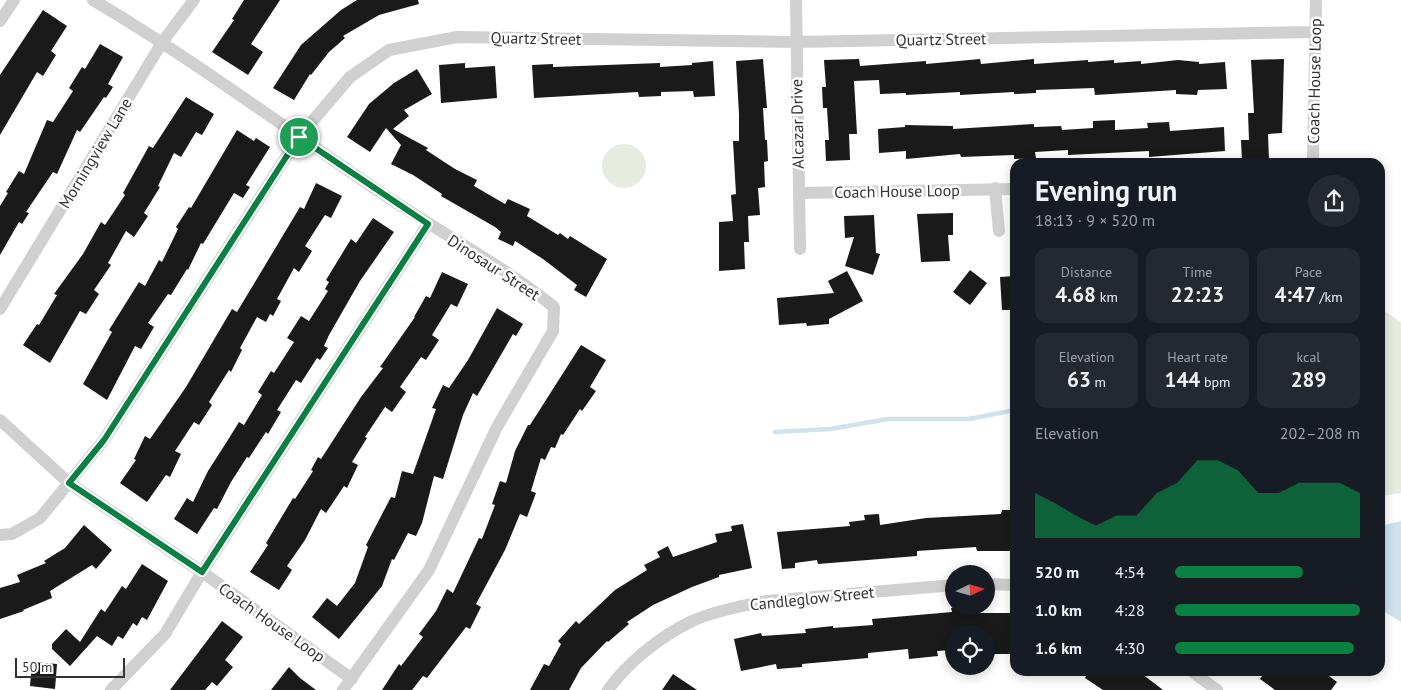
<!DOCTYPE html>
<html lang="en">
<head>
<meta charset="utf-8">
<style>
	:root { --surface:#171b24; --page:#242831; --text:#f1f3f6; --muted:#9ea1a6; --accent:#0b8043 }
	body { margin:0; font-family:"PT Sans",sans-serif; background:var(--page); color:var(--text); height:100vh; display:flex; flex-direction:column; font-size:19px; white-space:nowrap }
	* { box-sizing:border-box; margin:0 }
	p { font-size:16px; color:var(--muted) }
	.icon { flex:none; width:28px; height:28px; fill:none; stroke:currentColor; stroke-width:2; stroke-linecap:round; stroke-linejoin:round }
	.map { position:relative; flex:1; overflow:hidden }
	.panel { position:absolute; left:1010px; top:158px; width:375px; height:518px; display:flex; flex-direction:column; background:var(--surface); border-radius:15px; box-shadow:0 2px 12px #0003 }
	.panel>* { flex:none }
	.needle { width:32px; rotate:85deg }
	.buttons { position:absolute; left:945px; top:565px; display:grid; gap:10px }
	.buttons a { display:grid; place-items:center; width:50px; height:50px; border-radius:50%; background:var(--surface); box-shadow:0 2px 12px #0003; font-size:25px }
	.scale { position:absolute; left:15px; bottom:12px; width:110px; box-sizing:border-box; padding-left:5px; border:2px solid #333; border-top:0; font-size:14px; line-height:18px; white-space:nowrap; color:#333; -webkit-text-stroke:4px #fff; paint-order:stroke }
	.pin { position:absolute; display:grid; place-items:center; width:42px; height:42px; color:#fff; margin:-21px; border:2px solid #fff; border-radius:50%; box-shadow:0 1px 5px #0007 }
	.round { display:grid; place-items:center; flex:none; width:52px; height:52px; border-radius:26px; background:var(--page) }
	.summary { display:flex; align-items:center; justify-content:space-between; height:85px; padding:0 25px }
	h1 { font-size:28px; font-weight:700; line-height:38px }
	.metrics { display:grid; grid-template-columns:repeat(3,1fr); gap:8px; height:85px; padding:5px 25px }
	.metrics div { display:grid; align-content:center; border-radius:12px; background:var(--page); text-align:center }
	.metrics b { font-size:21px; font-weight:700 }
	.metrics small { font-size:14px; font-weight:400 }
	.metrics p { font-size:14px }
	.chart { height:140px; padding:10px 25px }
	.chart p { display:flex; justify-content:space-between }
	.chart svg { width:100%; height:90px; margin-top:5px; fill:var(--accent); opacity:.7 }
	ul { padding:0 25px; list-style:none; font-size:16px }
	li { display:grid; grid-template-columns:80px 60px 1fr; align-items:center; height:38px }
	li i { height:12px; border-radius:6px; background:var(--accent) }
	.map>svg:first-child { display:block }
	.green { fill:#e6ecdf }
	.water { fill:#cfe2ee }
	.lines { fill:none; stroke-linecap:round; stroke-linejoin:round }
	.stream { stroke:#cfe2ee; stroke-width:4.5 }
	.building { fill:#1a1a1a }
	.minor { stroke:#d0d0d0; stroke-width:12 }
	.route-casing { stroke:#fff; stroke-width:10 }
	.route { stroke:#0b8043; stroke-width:6 }
	.labels { text-anchor:middle; dominant-baseline:central; stroke-width:5; stroke-linejoin:round; paint-order:stroke }
	.street-label { font-size:16px; fill:#333; stroke:#fff }
</style>
</head>
<body>
<div class="map">
<svg width="1401" height="690" viewBox="0 0 1401 690">
	<rect width="100%" height="100%" fill="#fff"/>
	<!-- green -->
	<path class="green" d="M602 166a22 22 0 1 1 44 0a22 22 0 1 1-44 0Z
		M1380 308 1401 322V493L1380 496Z"/>
	<!-- water -->
	<path class="water" d="M1401 521V622L1380 609V526Z"/>
	<g class="lines">
		<!-- stream -->
		<path class="stream" d="M775 432 830 429 888 419H969L1015 410"/>
	</g>
	<!-- building -->
	<path class="building" d="M244 0H280L251 44 263 52 248 75 212 52 234 20 232 19Z
		M357 0H418L419 4 379 15 343 36 345 38 329 52 311 75 310 74 294 100 273 88 301 45 341 10Z
		M43 10 67 26 51 51 56 55 43 76 37 72 0 135V75Z
		M100 44 123 57 108 84 113 87 106 98 104 97 80 132 77 130 57 174 53 172 26 212 29 213 22 224 19 222 0 255V206L8 193 6 192 19 171 24 174 47 120 53 122 73 91 69 88 82 67 85 69Z
		M763 59 767 108H763L765 140H767L768 161 764 162 765 187 758 188 760 215 748 216 749 242H744L745 269 719 271V222L733 221 731 195 736 194 733 141H739V114L736 61Z
		M859 59 860 66 926 61V64L980 59 981 64 1034 59V64L1088 60V62L1114 60V63L1141 61V64L1178 60 1199 62V64L1225 62 1227 89 1198 90 1197 95 1176 94V90L1095 95 1094 88 1036 90V93L1014 94V92L960 95V92L906 95V93L880 94 879 80 854 81 857 134H849L850 160 826 161 825 140H829L827 108H823L822 87H826L824 60Z
		M1284 59 1282 133 1268 134 1269 161 1242 162 1241 140H1249L1248 113H1254L1251 60Z
		M713 61 715 96 694 97 693 91 661 92V96L639 97 638 92 534 98 532 65 553 64V67L660 63V67L692 65V63Z
		M465 63V68L495 66 497 98 441 103 439 65Z
		M417 69 432 94 404 110 409 116 393 129 428 148 426 150 455 169 477 180 474 186 505 204 508 199 530 209 527 216 558 235 560 233 568 239 570 236 607 259 586 297 574 290 577 285 543 259 515 241 513 246 498 239 501 232 495 227 441 196 442 194 413 175 391 164 401 145 386 128 370 152 347 137 369 104 394 83Z
		M186 97 214 114 202 135 196 132 181 157 174 153 158 186 160 187 144 213 148 216 134 237 126 231 108 263 111 265 94 290 99 294 86 314 80 311 50 363 23 345 37 324 39 325 57 295 54 294 83 254 101 222 105 225 125 195 123 193 149 146 153 148Z
		M1115 120V130L1148 128 1147 123 1169 122 1170 131 1224 127 1225 151 1149 157V151L1068 155V150L1035 152 1036 158 1014 159V155L961 157 960 154 906 159V151L879 153 878 129 905 127V125L953 126V129L1034 124V127L1061 126 1062 130 1093 128V121Z
		M237 130 254 141 256 138 270 147 246 185 250 187 243 198 234 193 203 244 201 243 188 270 187 269 171 295 168 294 148 323 154 327 141 349 135 346 107 400 83 384 112 332 109 330 139 282 145 286 159 260 162 262 178 229 176 227 189 207 191 208Z
		M316 183 342 196 331 218 325 215 305 246 312 251 299 272 294 268 277 299 281 301 273 316 270 314 266 322 257 317 240 348 242 350 231 372 229 370 209 402 212 405 199 425 194 422 175 451 181 454 170 477 166 475 147 502 120 483 136 460 134 459 145 436 150 439 186 387 232 309 237 312 300 207 304 209Z
		M953 213V235H948L950 261 921 262 917 214Z
		M874 215 876 253 880 254 873 275 845 266 854 237 845 238 844 216Z
		M373 218 394 232 360 281 329 335 324 346 328 348 320 360 317 358 301 383 296 380 277 410 281 412 268 434 266 432 249 458 247 457 231 482 217 509 214 508 197 534 174 519 187 498 193 502 208 471 226 443 239 422 244 425 262 395 258 392 271 371 274 373 294 342 287 338 301 316 309 321 328 291 325 289 329 282 326 280 351 239 356 243Z
		M970 270 987 283 970 305 953 292Z
		M847 271 863 301 829 319V324L807 326 806 323 779 325 777 298 834 293 828 281Z
		M442 272 468 284 457 307 451 304 432 335 439 340 426 360 421 357 400 387 406 392 392 412 385 407 365 437 367 438 352 462 358 465 347 488 344 486 326 513 321 509 305 540 287 566 292 570 279 590 250 572 268 545 266 543 293 498 295 499 313 471 311 470 318 457 321 459 361 397 383 368 380 367 415 317H414L426 296 430 298Z
		M1015 276V310H1002L1000 277Z
		M497 308 523 324 516 336 513 334 477 396 473 393 463 415 443 479 434 476 422 523 416 536 408 533 394 560 392 559 382 586 339 639 312 617 327 598 337 606 355 583 368 547 366 545 391 497 395 498 402 471 413 474 436 409 432 408 443 385 449 388 468 360Z
		M581 345 606 360 590 387 596 391 582 411 580 409 563 435 561 434 555 448 551 447 545 460 541 458 531 491 536 493 527 517 520 514 505 550 476 604 481 607 470 629 466 627 427 678 423 676 412 690H382L399 664 401 666 423 637 419 634 436 611 447 589 453 593 479 538 482 539 495 505 492 504 500 481 506 483 515 451 528 425H530Z
		M1002 510H1015V551H977L976 547 917 551V556L818 564 817 560 795 563V568L782 569 777 532 850 526 849 522 865 520 864 515 879 514 880 525 926 518 1001 514Z
		M743 524 752 568 719 575V577L692 587 653 605 627 622 629 624 608 642 607 641 581 668 569 690H530L544 664 549 666 561 644 558 641 576 621 579 624 615 590 647 570 644 565 660 557 657 552 668 546 673 557 717 542 715 534 732 531 731 526Z
		M84 525 112 550 96 569 92 565 50 591 52 598 23 610 24 611 0 619V588L20 582 17 575 46 563 44 561 65 548Z
		M142 564 168 581 147 620 142 617 137 626 133 623 123 639 118 636 112 646 97 636 70 666 52 649V644L66 629 80 642 101 609 105 612 122 586 126 589Z
		M968 607 969 613H1011V654H986V634H954V650L937 651 938 656 909 659 908 649 868 653V658L802 664V667L777 669 776 664 741 671 734 639 761 633 762 636 806 633 805 629 833 626V628L873 625 872 619 952 612 951 608Z
		M222 621 243 637 225 660 233 667 217 686 212 682 205 690H170Z
		M32 662 57 664 55 689 30 686Z
		M289 667 300 678 316 690H271Z
		M1090 670H1137L1163 690H1103L1085 678Z
		M1266 670H1321L1337 682 1331 690H1275L1260 679Z
		M673 674 697 690H662Z"/>
	<g class="lines">
		<!-- minor -->
		<path class="minor" d="M93 0C193 59 286 129 383 194 439 232 501 264 554 307L553 331 497 427 429 570 343 690
			M796 0 800 249
			M0 21 14 0
			M1313 162 1316 0
			M995 188 999 231
			M799 193 1015 189
			M0 309 163 41 194 0
			M0 420 69 483 202 572 352 679
			M0 535 12 534 40 518 104 440 299 137 350 77 389 50 457 37 796 42 1315 32
			M986 584 1015 585
			M1190 670 1217 690
			M111 690 165 634 202 572 428 224
			M608 690C628 662 661 636 692 621 715 611 742 606 767 601L954 585"/>
	</g>
	<g class="lines">
		<defs>
			<path id="route" d="M299 137 428 224 202 572 69 483 104 440Z"/>
		</defs>
		<!-- route casing -->
		<use href="#route" class="route-casing"/>
		<!-- route -->
		<use href="#route" class="route"/>
	</g>
	<g class="labels">
		<!-- street labels -->
		<g class="street-label">
			<text transform="translate(536 38) rotate(1)">Quartz Street</text>
			<text transform="translate(941 39) rotate(-1)">Quartz Street</text>
			<text transform="translate(1314 81) rotate(-89)">Coach House Loop</text>
			<text transform="translate(797 124) rotate(-91)">Alcazar Drive</text>
			<text transform="translate(95 153) rotate(-59)">Morningview Lane</text>
			<text transform="translate(897 191) rotate(-1)">Coach House Loop</text>
			<text transform="translate(494 267) rotate(33)">Dinosaur Street</text>
			<text transform="translate(812 598) rotate(-6)">Candleglow Street</text>
			<text transform="translate(272 622) rotate(35)">Coach House Loop</text>
		</g>
	</g>
</svg>
<div class="buttons">
<a><svg class="needle" viewBox="-14 -14 28 28"><path d="M0-13l5 13h-10z" fill="#e53935"/><path d="M0 13l5-13h-10z" fill="#9ea1a6"/></svg></a>
<a><svg class="icon" aria-label="locate" viewBox="0 0 24 24"><circle cx="12" cy="12" r="6"/><path d="M12 2v4M12 18v4M2 12h4M18 12h4"/></svg></a>
</div>
<div class="scale">50 m</div>
<div class="pin" style="left:299px;top:137px;background:#1e9e55"><svg class="icon" aria-label="arrive" viewBox="0 0 24 24"><path d="M6 21V4h12l-3 4 3 4H6"/></svg></div>
<section class="panel">
<div class="summary"><div><h1>Evening run</h1><p>18:13 · 9 × 520 m</p></div><a class="round"><svg class="icon" aria-label="share" viewBox="0 0 24 24"><path d="M12 15V3M7 8l5-5 5 5M5 13v7h14v-7"/></svg></a></div>
<div class="metrics">
<div><p>Distance</p><b>4.68<small> km</small></b></div>
<div><p>Time</p><b>22:23</b></div>
<div><p>Pace</p><b>4:47<small> /km</small></b></div>
</div>
<div class="metrics">
<div><p>Elevation</p><b>63<small> m</small></b></div>
<div><p>Heart rate</p><b>144<small> bpm</small></b></div>
<div><p>kcal</p><b>289</b></div>
</div>
<div class="chart"><p><span>Elevation</span>202–208 m</p>
<svg viewBox="0 0 160 44" preserveAspectRatio="none"><path d="M0 44V22L10 27L20 33L30 38L40 33L50 33L60 22L70 17L80 6L90 6L100 11L110 22L120 22L130 17L140 17L150 17L160 22V44z"/></svg>
</div>
<ul>
<li><b>520 m</b>4:54<i style="width:69%"></i></li>
<li><b>1.0 km</b>4:28<i style="width:100%"></i></li>
<li><b>1.6 km</b>4:30<i style="width:97%"></i></li>
</ul>
</section>
</div>
</body>
</html>
